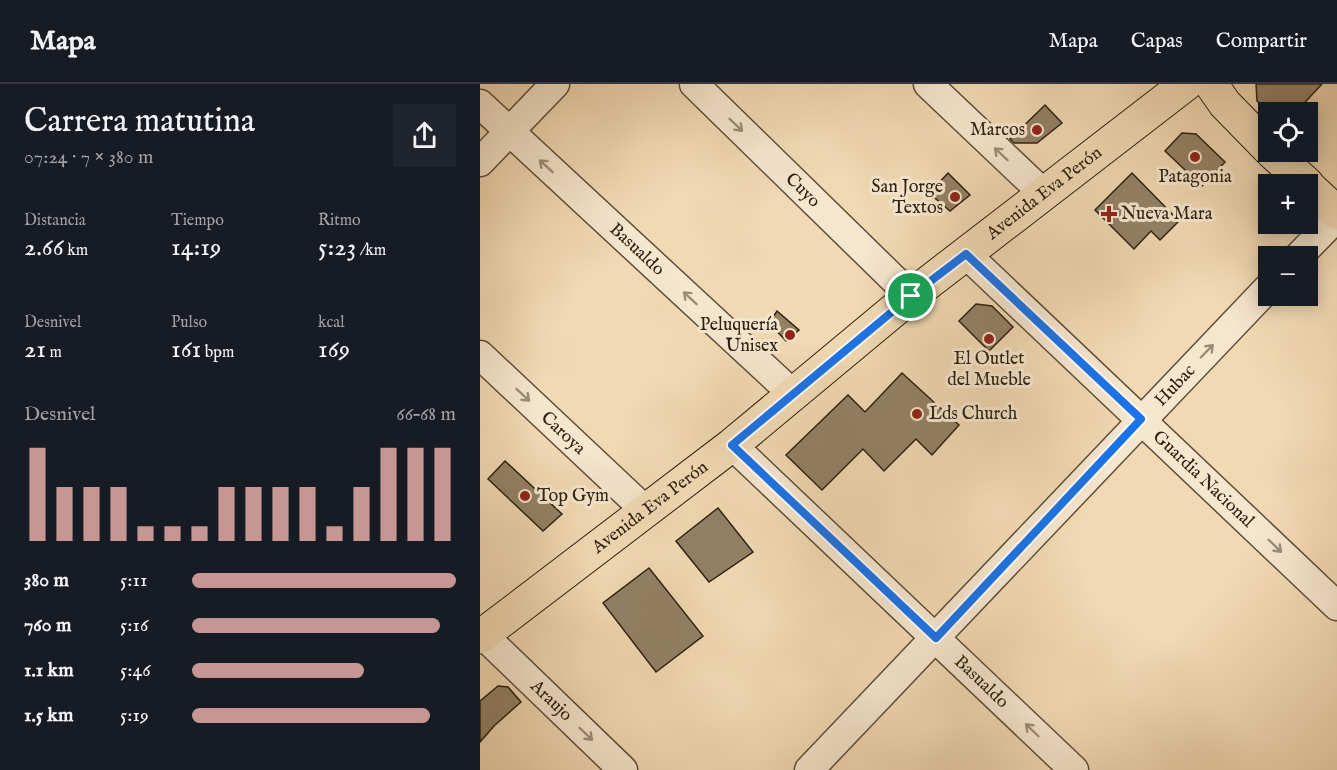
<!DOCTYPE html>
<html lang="es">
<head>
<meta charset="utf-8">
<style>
	:root { --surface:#171b24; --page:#20242c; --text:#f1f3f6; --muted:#9ea1a6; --line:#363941; --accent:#c59692 }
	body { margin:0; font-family:"IM FELL English",serif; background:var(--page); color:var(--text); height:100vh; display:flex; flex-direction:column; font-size:22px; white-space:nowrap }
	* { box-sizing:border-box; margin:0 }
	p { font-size:20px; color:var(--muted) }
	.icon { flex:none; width:33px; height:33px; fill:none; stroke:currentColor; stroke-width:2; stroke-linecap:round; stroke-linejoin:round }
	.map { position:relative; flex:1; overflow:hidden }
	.side { display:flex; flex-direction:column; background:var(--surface); width:480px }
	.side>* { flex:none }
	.fabs { position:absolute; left:778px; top:18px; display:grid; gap:12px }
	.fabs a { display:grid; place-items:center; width:60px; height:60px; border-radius:0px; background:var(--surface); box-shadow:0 3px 15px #0003; font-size:30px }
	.pin { position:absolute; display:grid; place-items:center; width:51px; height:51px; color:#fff; margin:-26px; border:3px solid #fff; border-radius:50%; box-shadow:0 2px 6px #0007 }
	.round { display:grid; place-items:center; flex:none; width:63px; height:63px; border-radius:0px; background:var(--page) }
	.headline { display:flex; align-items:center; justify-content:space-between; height:102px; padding:0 24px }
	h1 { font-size:33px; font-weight:600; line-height:45px }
	.figures { display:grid; grid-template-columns:repeat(3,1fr); gap:9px; height:102px; padding:6px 24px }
	.figures div { display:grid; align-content:center }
	.figures b { font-size:26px; font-weight:600 }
	.figures small { font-size:16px; font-weight:400 }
	.figures p { font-size:16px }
	.chart { height:168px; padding:12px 24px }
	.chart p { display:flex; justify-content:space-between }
	.chart svg { width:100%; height:108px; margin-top:6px; stroke:var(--accent); stroke-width:6 }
	ul { padding:0 24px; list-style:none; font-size:20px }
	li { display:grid; grid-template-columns:96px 72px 1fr; align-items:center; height:45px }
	li i { height:15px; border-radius:8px; background:var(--accent) }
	header { display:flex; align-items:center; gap:36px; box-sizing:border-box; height:84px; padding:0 30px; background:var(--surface); border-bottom:2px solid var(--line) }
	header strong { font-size:28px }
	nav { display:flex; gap:33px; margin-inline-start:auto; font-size:21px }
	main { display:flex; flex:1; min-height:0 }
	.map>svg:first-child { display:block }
	.building { fill:#938166; stroke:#2d2112; stroke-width:1.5 }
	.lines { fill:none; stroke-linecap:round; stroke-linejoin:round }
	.minor-casing { stroke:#5e4f3a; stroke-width:31 }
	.major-casing { stroke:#2d2112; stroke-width:35 }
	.minor { stroke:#f6e6ce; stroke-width:28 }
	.major { stroke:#f1d9b3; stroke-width:33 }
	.oneway { stroke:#9c8d79 }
	.route-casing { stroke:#fff; stroke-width:12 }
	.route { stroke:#1a73e8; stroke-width:8 }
	.poi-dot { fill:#8f2418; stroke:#f6e6ce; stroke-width:2 }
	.labels { text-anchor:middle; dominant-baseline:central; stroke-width:6; stroke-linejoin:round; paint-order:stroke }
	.poi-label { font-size:18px; fill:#2d2112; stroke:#f6e6ce; text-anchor:end }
	.street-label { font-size:18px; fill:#2d2112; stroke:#f6e6ce }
</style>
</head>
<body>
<header>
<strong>Mapa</strong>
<nav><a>Mapa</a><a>Capas</a><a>Compartir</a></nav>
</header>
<main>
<section class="side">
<div class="headline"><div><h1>Carrera matutina</h1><p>07:24 · 7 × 380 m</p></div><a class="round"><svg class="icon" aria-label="share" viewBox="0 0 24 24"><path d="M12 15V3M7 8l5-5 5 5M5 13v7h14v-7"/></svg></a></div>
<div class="figures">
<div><p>Distancia</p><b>2.66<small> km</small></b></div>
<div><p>Tiempo</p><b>14:19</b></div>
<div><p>Ritmo</p><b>5:23<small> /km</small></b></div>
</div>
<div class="figures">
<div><p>Desnivel</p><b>21<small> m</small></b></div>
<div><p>Pulso</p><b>161<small> bpm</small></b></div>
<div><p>kcal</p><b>169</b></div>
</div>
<div class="chart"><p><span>Desnivel</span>66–68 m</p>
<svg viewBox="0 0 160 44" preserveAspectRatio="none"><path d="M5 44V6M15 44V22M25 44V22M35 44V22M45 44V38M55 44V38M65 44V38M75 44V22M85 44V22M95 44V22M105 44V22M115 44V38M125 44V22M135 44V6M145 44V6M155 44V6"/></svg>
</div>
<ul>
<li><b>380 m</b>5:11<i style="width:100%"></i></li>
<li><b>760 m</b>5:16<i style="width:94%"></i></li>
<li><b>1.1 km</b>5:46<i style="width:65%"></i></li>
<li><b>1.5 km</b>5:19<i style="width:90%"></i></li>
</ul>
</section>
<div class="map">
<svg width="857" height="686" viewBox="0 0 857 686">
	<rect width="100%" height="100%" fill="#f1d9b3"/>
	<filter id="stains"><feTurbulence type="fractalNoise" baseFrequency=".00333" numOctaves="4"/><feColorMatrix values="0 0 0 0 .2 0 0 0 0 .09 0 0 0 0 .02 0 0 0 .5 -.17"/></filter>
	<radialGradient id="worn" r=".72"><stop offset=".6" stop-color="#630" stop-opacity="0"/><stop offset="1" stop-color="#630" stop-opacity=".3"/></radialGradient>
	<!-- building -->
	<path class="building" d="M776 0H842L816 28 789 29 777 17Z
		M565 21 582 39 557 59H534L530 55Z
		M702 49 716 50 745 78 722 102 685 67Z
		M468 89 490 111 470 127 449 109Z
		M652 89 699 137 680 156 671 147 654 165 615 126Z
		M496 220 512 222 533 243 509 267 479 237Z
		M297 227 319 246 306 257 289 239Z
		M422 289 479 341 452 371 436 355 404 387 383 365 342 406 306 371 368 311 385 328Z
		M25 377 82 430 63 447 8 395Z
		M238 424 273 468 229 498 196 457Z
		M169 484 223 552 176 588 123 519Z
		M18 602 28 603 41 618 14 642 0 658V617Z"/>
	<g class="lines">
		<defs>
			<g id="minor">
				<path id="s1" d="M214 0 431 212"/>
				<path d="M448 0 564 110"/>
				<path id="s2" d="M0 20 314 311"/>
				<path d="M0 78 75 0"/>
				<path id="s3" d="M486 170 857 522"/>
				<path d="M819 172 857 133"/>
				<path id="s4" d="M0 271 166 427"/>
				<path id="s5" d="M252 361 594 686"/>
				<path id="s6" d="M0 548 143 686"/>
				<path id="s7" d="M329 686 789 203"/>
			</g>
			<g id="major">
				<path d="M731 0 745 20 789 65"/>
				<path d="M792 68 827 100"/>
				<path d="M828 102 857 129"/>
				<path id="s8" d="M0 553 252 361 431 212 706 0"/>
			</g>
		</defs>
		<!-- minor casing -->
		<use href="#minor" class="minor-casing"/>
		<!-- major casing -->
		<use href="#major" class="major-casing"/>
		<!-- minor -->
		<use href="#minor" class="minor"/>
		<!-- major -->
		<use href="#major" class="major"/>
	</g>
	<!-- one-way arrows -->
	<defs><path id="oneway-shaft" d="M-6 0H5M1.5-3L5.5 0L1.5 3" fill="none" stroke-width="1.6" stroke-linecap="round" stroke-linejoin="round" transform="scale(1.5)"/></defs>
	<g class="oneway">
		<use href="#oneway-shaft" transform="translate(256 41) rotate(44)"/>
		<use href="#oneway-shaft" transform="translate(521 70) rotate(-137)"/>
		<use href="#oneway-shaft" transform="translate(66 82) rotate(-137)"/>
		<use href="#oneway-shaft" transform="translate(210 214) rotate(-137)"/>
		<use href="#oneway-shaft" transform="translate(727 267) rotate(-46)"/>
		<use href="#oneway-shaft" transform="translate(43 311) rotate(43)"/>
		<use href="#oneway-shaft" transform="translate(795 462) rotate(44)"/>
		<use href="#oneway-shaft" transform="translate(552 646) rotate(-136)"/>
		<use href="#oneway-shaft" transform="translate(106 650) rotate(44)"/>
	</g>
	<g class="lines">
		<defs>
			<path id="route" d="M486 170 661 335 456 554 252 361 431 212Z"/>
		</defs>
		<!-- route casing -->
		<use href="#route" class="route-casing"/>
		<!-- route -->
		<use href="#route" class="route"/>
	</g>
	<!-- markers -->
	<g class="poi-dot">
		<circle cx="557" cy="46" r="6"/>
		<circle cx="715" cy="73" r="6"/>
		<circle cx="475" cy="113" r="6"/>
		<path d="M626 121h6v6h6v6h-6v6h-6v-6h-6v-6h6z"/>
		<circle cx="310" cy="251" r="6"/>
		<circle cx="509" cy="255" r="6"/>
		<circle cx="437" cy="330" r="6"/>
		<circle cx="45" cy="412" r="6"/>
	</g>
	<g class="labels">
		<!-- poi labels -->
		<g class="poi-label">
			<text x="545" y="46">Marcos</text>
			<text x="715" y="93" text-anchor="middle">Patagonia</text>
			<text x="463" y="103">San Jorge<tspan x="463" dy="21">Textos</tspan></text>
			<text x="641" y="130" text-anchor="start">Nueva Mara</text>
			<text x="298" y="241">Peluquería<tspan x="298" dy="21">Unisex</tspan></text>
			<text x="509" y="275" text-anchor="middle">El Outlet<tspan x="509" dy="21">del Mueble</tspan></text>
			<text x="449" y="330" text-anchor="start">Lds Church</text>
			<text x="57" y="412" text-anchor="start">Top Gym</text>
		</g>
		<!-- street labels -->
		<g class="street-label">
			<text stroke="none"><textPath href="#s1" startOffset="152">Cuyo</textPath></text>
			<text stroke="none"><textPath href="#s8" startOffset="718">Avenida Eva Perón</textPath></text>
			<text stroke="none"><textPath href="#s2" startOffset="214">Basualdo</textPath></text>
			<text stroke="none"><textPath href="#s7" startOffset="531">Hubac</textPath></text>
			<text stroke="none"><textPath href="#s4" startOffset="114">Caroya</textPath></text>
			<text stroke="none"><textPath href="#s3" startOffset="327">Guardia Nacional</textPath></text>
			<text stroke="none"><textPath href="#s8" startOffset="214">Avenida Eva Perón</textPath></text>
			<text stroke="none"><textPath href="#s5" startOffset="344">Basualdo</textPath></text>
			<text stroke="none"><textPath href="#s6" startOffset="99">Araujo</textPath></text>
		</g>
	</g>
	<rect width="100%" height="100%" filter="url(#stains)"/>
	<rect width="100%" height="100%" fill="url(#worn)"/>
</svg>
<div class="fabs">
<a><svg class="icon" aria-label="locate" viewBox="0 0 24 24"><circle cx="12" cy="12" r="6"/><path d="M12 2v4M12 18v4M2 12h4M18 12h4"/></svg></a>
<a>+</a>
<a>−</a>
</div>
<div class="pin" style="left:431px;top:212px;background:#1e9e55"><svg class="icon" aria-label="arrive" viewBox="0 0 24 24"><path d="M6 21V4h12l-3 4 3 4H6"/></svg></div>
</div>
</main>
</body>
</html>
